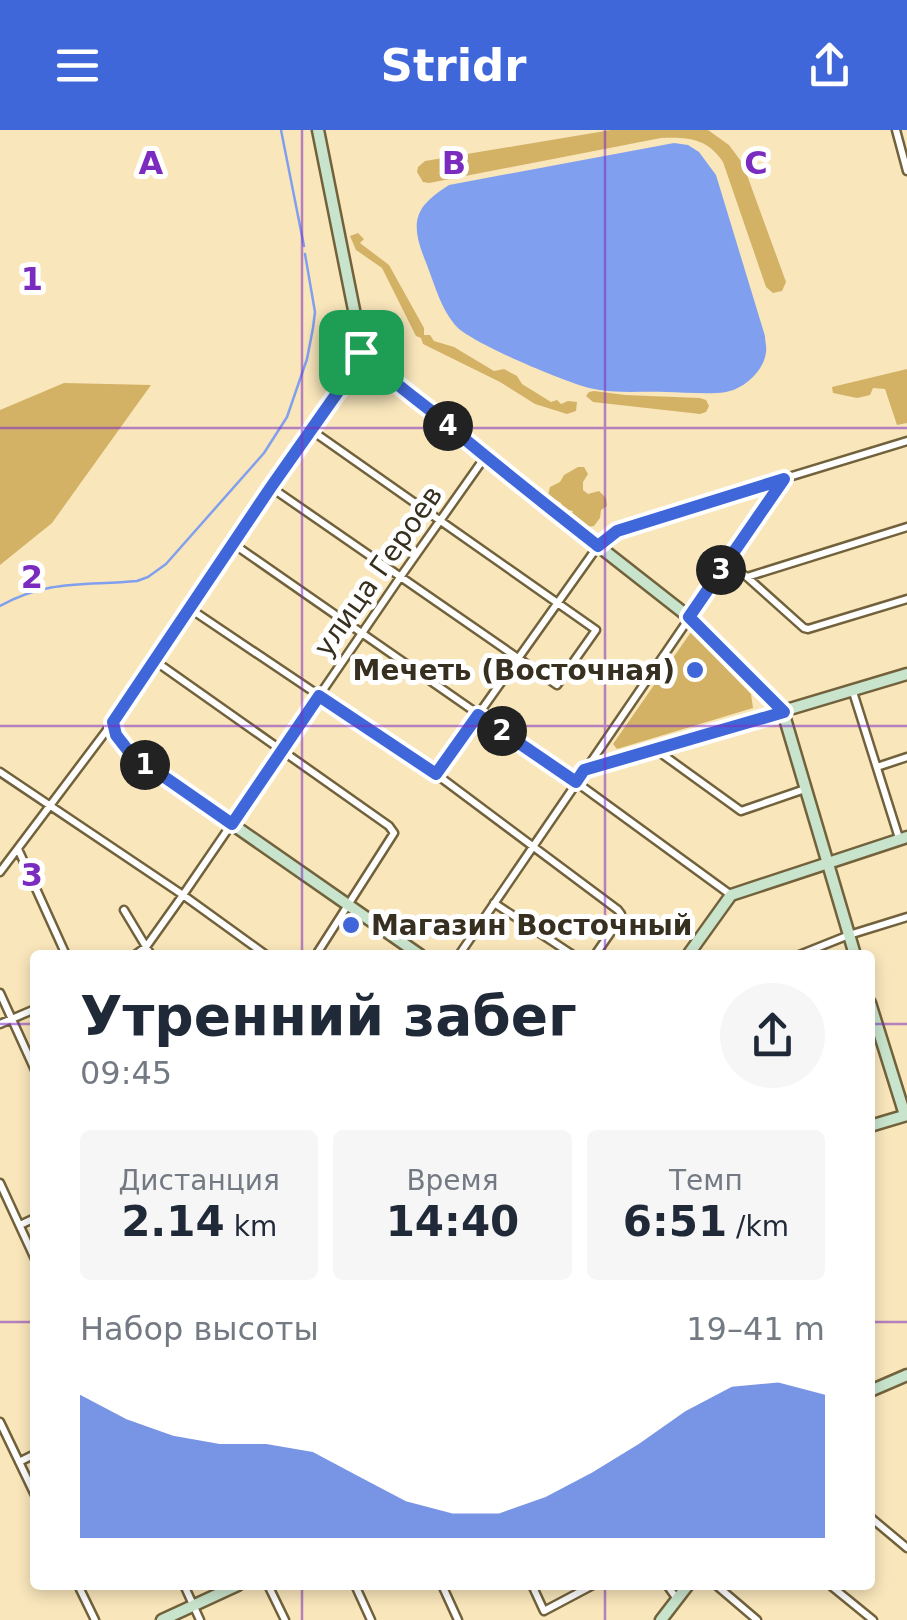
<!DOCTYPE html>
<html lang="ru">
<head>
<meta charset="utf-8">
<style>
	:root { --surface:#fff; --page:#f6f6f7; --text:#1f2937; --muted:#747a83; --accent:#4067d9 }
	body { margin:0; font-family:"DejaVu Sans",sans-serif; background:var(--page); color:var(--text); height:100vh; display:flex; flex-direction:column; font-size:38px; white-space:nowrap }
	* { box-sizing:border-box; margin:0 }
	p { font-size:32px; color:var(--muted) }
	.icon { flex:none; width:55px; height:55px; fill:none; stroke:currentColor; stroke-width:2; stroke-linecap:round; stroke-linejoin:round }
	.map { position:relative; flex:1; overflow:hidden }
	.side { position:absolute; left:30px; top:820px; width:845px; height:640px; display:flex; flex-direction:column; background:var(--surface); border-radius:10px; box-shadow:0 5px 15px #0003 }
	.side>* { flex:none }
	.pin { position:absolute; display:grid; place-items:center; width:85px; height:85px; color:#fff; margin:-42px; border-radius:20px; box-shadow:0 5px 15px #0006 }
	.km { position:absolute; width:50px; height:50px; margin:-25px; border-radius:50%; background:#222; color:#fff; font-size:28px; line-height:50px; text-align:center }
	.round { display:grid; place-items:center; flex:none; width:105px; height:105px; border-radius:52px; background:var(--page) }
	.head { display:flex; align-items:center; justify-content:space-between; height:170px; padding:0 50px }
	h1 { font-size:55px; font-weight:700; line-height:75px }
	.figures { display:grid; grid-template-columns:repeat(3,1fr); gap:15px; height:170px; padding:10px 50px }
	.figures div { display:grid; align-content:center; border-radius:10px; background:var(--page); text-align:center }
	.figures b { font-size:42px; font-weight:700 }
	.figures small { font-size:28px; font-weight:400 }
	.figures p { font-size:28px }
	.chart { height:280px; padding:20px 50px }
	.chart p { display:flex; justify-content:space-between }
	.chart svg { width:100%; height:180px; margin-top:10px; fill:var(--accent); opacity:.7 }
	header { display:flex; justify-content:space-between; align-items:center; height:130px; padding:0 50px; background:var(--accent); color:#fff; font-size:45px; font-weight:700 }
	.map>svg:first-child { display:block }
	.green { fill:#d3b266 }
	.water { fill:#80a0ef }
	.lines { fill:none; stroke-linecap:round; stroke-linejoin:round }
	.stream { stroke:#80a0ef; stroke-width:2.5 }
	.street-casing { stroke:#72623c; stroke-width:11 }
	.secondary-casing { stroke:#72623c; stroke-width:15 }
	.street { stroke:#fff; stroke-width:6 }
	.secondary { stroke:#c9e4cd; stroke-width:10 }
	.route-casing { stroke:#fff; stroke-width:20 }
	.route { stroke:#4067d9; stroke-width:12 }
	.grid { fill:none; stroke:#7b2cbf; stroke-width:2.5; stroke-opacity:0.55 }
	.poi-dot { fill:#4067d9; stroke:#fff; stroke-width:4 }
	.labels { text-anchor:middle; dominant-baseline:central; stroke-width:10; stroke-linejoin:round; paint-order:stroke }
	.street-label { font-size:28px; fill:#372f1f; stroke:#fff }
	.poi-label { font-size:28px; font-weight:bold; fill:#372f1f; stroke:#fff; text-anchor:end }
	.grid-label { font-size:32px; text-anchor:middle; font-weight:bold; fill:#7b2cbf; stroke:#fff; stroke-width:10; stroke-linejoin:round; paint-order:stroke }
</style>
</head>
<body>
<header><svg class="icon" aria-label="menu" viewBox="0 0 24 24"><path d="M4 6h16M4 12h16M4 18h16"/></svg>Stridr<svg class="icon" aria-label="share" viewBox="0 0 24 24"><path d="M12 15V3M7 8l5-5 5 5M5 13v7h14v-7"/></svg></header>
<div class="map">
<svg width="907" height="1490" viewBox="0 0 907 1490">
	<rect width="100%" height="100%" fill="#f9e6bb"/>
	<!-- green -->
	<path class="green" d="M611 0H708L729 15 743 34 786 152 782 161 773 163 766 157 723 32C707 8 688 7 661 8L429 53 423 52 417 42 418 37 425 31Z
		M358 103 364 109 360 113 389 135 424 198V205H430L434 211 454 217 494 241 504 239 517 246 522 254 551 272 557 270 561 274 568 271 577 272 576 281 567 284 535 274 500 252 423 214 421 208 416 206 382 138 356 120 350 106Z
		M907 239V293L897 295 885 259 873 258 870 265 857 268 833 263 832 257Z
		M64 253 151 255 52 393 0 435V280Z
		M594 261 625 265 700 268 706 270 709 276 706 282 700 284 593 272 586 266 589 262Z
		M578 337H584L588 344 583 352V360L588 364 599 361 606 368 607 376 601 380 600 388 594 396 587 397 582 391H576L571 385 573 381 560 378 561 373 548 365 550 357 560 352 564 345Z
		M691 502 751 564 753 578 617 619 613 614Z"/>
	<!-- water -->
	<path class="water" d="M674 13 688 15 699 22 716 45 765 206C765 212 767 217 766 222 764 241 744 259 726 262 707 265 684 262 665 262 640 261 614 264 589 258 562 251 477 215 458 198 441 181 434 152 425 130 410 92 414 77 449 55Z"/>
	<g class="lines">
		<!-- stream -->
		<path class="stream" d="M281 0 304 116
			M0 476C49 449 85 456 137 451L148 447 166 434 264 323 287 287 307 229 313 198 315 182 305 124"/>
		<defs>
			<path id="street" d="M896 0 907 41
				M272 358 557 555 596 500 311 300
				M235 415 576 652 731 765
				M726 433 747 447 804 498 808 499 907 469
				M747 447 907 397
				M189 478 436 644 618 780 621 784 620 789 595 825
				M155 531 389 696 394 703 316 825
				M853 562 899 708
				M655 619 741 681 805 659
				M877 637 907 627
				M0 642 183 765 266 825
				M436 644 598 416C614 400 633 395 654 388L907 311
				M18 719 66 825
				M0 742 113 592
				M494 773 573 825
				M124 780 151 825
				M135 825 146 817 183 765 401 446 485 327
				M459 825 783 351
				M799 825 849 805 907 787
				M0 863 35 940
				M0 894 35 879
				M0 1053 35 1129
				M20 1095 35 1088
				M0 1292 35 1365
				M19 1332 35 1324
				M870 1387 907 1418
				M78 1455 95 1490
				M184 1455 200 1490
				M268 1455 285 1490
				M355 1455 371 1490
				M442 1455 458 1490
				M532 1455 544 1481 593 1455
				M667 1455 677 1469
				M716 1455 757 1490
				M830 1455 873 1490"/>
			<path id="secondary" d="M318 0 360 210V229L113 592 116 605 130 623 420 825
				M363 216 378 236 485 327 689 487 783 582 855 825
				M585 640 907 544
				M688 825 731 765 907 707
				M870 873 905 985
				M870 996 907 985
				M870 1261 907 1245
				M162 1490 238 1455
				M661 1490 688 1455"/>
		</defs>
		<!-- street casing -->
		<use href="#street" class="street-casing"/>
		<!-- secondary casing -->
		<use href="#secondary" class="secondary-casing"/>
		<!-- street -->
		<use href="#street" class="street"/>
		<!-- secondary -->
		<use href="#secondary" class="secondary"/>
	</g>
	<g class="lines">
		<defs>
			<path id="route" d="M360 210C374 240 405 260 430 280 485 327 541 371 598 416L617 401 784 349 689 487 784 582 584 640 576 652 478 585 436 644 319 566 232 694 130 623 116 605 113 592 271 357 354 239 361 226Z"/>
		</defs>
		<!-- route casing -->
		<use href="#route" class="route-casing"/>
		<!-- route -->
		<use href="#route" class="route"/>
	</g>
	<!-- grid -->
	<path class="grid" d="M302 0V825M605 0V825M0 298H907M0 596H907M0 894H35M870 894H907M0 1192H35M870 1192H907M302 1455V1490M605 1455V1490"/>
	<!-- markers -->
	<g class="poi-dot">
		<circle cx="695" cy="540" r="10"/>
		<circle cx="351" cy="795" r="10"/>
	</g>
	<g class="labels">
		<!-- street labels -->
		<g class="street-label">
			<text transform="translate(378 441) rotate(-55)">улица Героев</text>
		</g>
		<!-- poi labels -->
		<g class="poi-label">
			<text x="675" y="540">Мечеть (Восточная)</text>
			<text x="371" y="795" text-anchor="start">Магазин Восточный</text>
		</g>
	</g>
	<g class="grid-label">
		<text x="151" y="44">A</text>
		<text x="454" y="44">B</text>
		<text x="756" y="44">C</text>
		<text x="32" y="160">1</text>
		<text x="32" y="458">2</text>
		<text x="32" y="756">3</text>
	</g>
</svg>
<div class="pin" style="left:361px;top:222px;background:#1e9e55"><svg class="icon" aria-label="arrive" viewBox="0 0 24 24"><path d="M6 21V4h12l-3 4 3 4H6"/></svg></div>
<b class="km" style="left:145px;top:635px">1</b>
<b class="km" style="left:502px;top:601px">2</b>
<b class="km" style="left:721px;top:440px">3</b>
<b class="km" style="left:448px;top:296px">4</b>
<section class="side">
<div class="head"><div><h1>Утренний забег</h1><p>09:45</p></div><a class="round"><svg class="icon" aria-label="share" viewBox="0 0 24 24"><path d="M12 15V3M7 8l5-5 5 5M5 13v7h14v-7"/></svg></a></div>
<div class="figures">
<div><p>Дистанция</p><b>2.14<small> km</small></b></div>
<div><p>Время</p><b>14:40</b></div>
<div><p>Темп</p><b>6:51<small> /km</small></b></div>
</div>
<div class="chart"><p><span>Набор высоты</span>19–41 m</p>
<svg viewBox="0 0 160 44" preserveAspectRatio="none"><path d="M0 44V9L10 15L20 19L30 21L40 21L50 23L60 29L70 35L80 38L90 38L100 34L110 28L120 21L130 13L140 7L150 6L160 9V44z"/></svg>
</div>
</section>
</div>
</body>
</html>
